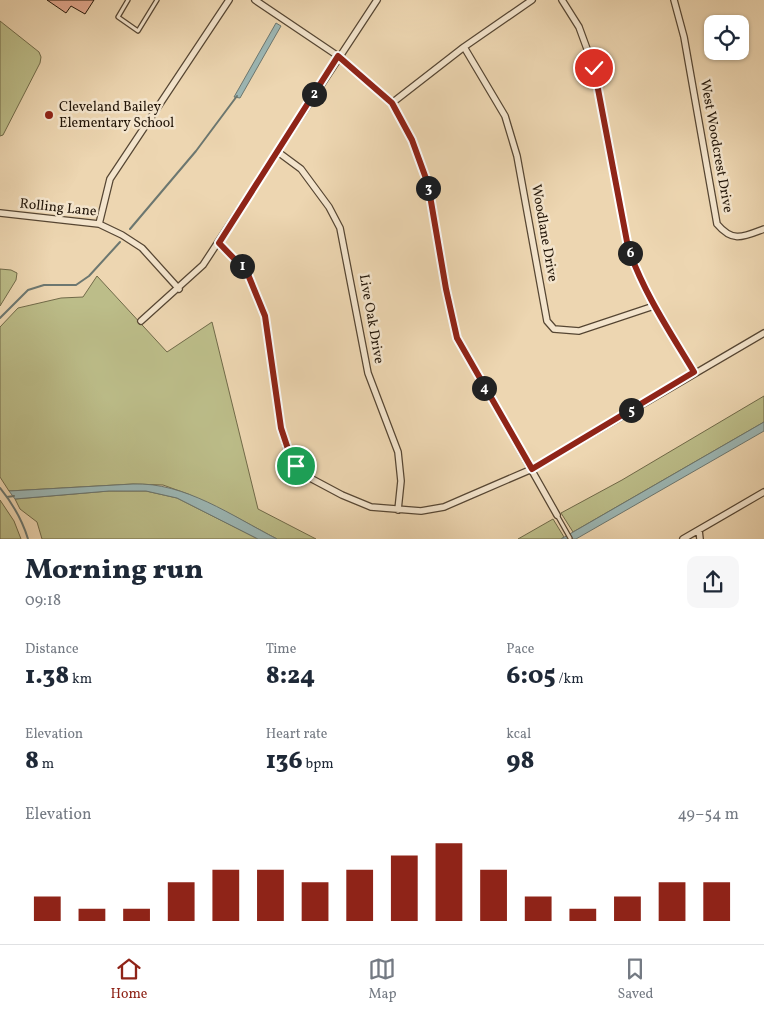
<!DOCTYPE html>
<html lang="en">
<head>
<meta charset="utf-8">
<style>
	:root { --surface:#fff; --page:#f6f6f7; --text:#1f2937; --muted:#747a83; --line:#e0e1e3; --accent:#8f2418 }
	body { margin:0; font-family:Vollkorn,serif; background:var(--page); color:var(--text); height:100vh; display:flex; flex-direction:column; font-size:19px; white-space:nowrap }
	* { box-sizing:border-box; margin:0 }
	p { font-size:16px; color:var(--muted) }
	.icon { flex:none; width:28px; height:28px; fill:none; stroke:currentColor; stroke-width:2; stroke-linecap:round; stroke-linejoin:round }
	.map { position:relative; height:539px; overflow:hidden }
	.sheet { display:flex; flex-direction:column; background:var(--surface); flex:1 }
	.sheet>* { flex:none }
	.tools { position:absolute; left:704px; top:15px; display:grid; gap:10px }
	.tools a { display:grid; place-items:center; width:45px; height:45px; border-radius:10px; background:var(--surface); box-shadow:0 1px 4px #0004; font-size:25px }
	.pin { position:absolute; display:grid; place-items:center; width:42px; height:42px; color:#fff; margin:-21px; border:2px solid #fff; border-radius:50%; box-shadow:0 1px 5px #0007 }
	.km { position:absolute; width:25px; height:25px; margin:-12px; border-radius:50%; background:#222; color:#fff; font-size:14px; line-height:25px; text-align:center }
	.round { display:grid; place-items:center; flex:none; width:52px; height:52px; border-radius:10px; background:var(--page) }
	.headline { display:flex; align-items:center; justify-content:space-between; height:85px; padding:0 25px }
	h1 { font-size:28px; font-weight:800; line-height:38px }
	.metrics { display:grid; grid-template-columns:repeat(3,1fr); gap:8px; height:85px; padding:5px 25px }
	.metrics div { display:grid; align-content:center }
	.metrics b { font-size:25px; font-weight:800 }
	.metrics small { font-size:14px; font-weight:400 }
	.metrics p { font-size:14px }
	.chart { height:140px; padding:10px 25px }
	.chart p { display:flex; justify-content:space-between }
	.chart svg { width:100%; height:90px; margin-top:5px; stroke:var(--accent); stroke-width:6 }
	.tab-bar { display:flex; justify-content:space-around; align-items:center; height:70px; border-top:1px solid var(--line); background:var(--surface); font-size:14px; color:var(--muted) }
	.tab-bar a { display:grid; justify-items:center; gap:2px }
	.tab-bar .current { color:var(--accent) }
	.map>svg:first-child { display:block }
	.green { fill:#bcbd89; stroke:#706a49 }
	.water { fill:#9cb7b5; stroke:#6c7770 }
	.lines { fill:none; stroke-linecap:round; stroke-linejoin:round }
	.stream { stroke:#6c7770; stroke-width:2 }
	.building { fill:#e7ac93; stroke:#231609 }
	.service-casing { stroke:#564633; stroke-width:5.5 }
	.minor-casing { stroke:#564633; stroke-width:8 }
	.service { stroke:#f3e4cc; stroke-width:3 }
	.minor { stroke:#f3e4cc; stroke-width:5.5 }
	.route-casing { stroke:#fff; stroke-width:10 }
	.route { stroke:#8f2418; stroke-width:6 }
	.poi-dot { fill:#8f2418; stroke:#f3e4cc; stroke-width:2 }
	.labels { text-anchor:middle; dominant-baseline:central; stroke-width:5; stroke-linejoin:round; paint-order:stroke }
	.poi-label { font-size:14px; fill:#231609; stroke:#f3e4cc; text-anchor:start }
	.street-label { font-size:14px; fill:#231609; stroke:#f3e4cc }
</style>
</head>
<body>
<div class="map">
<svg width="764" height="539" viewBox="0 0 764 539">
	<rect width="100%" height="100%" fill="#edd6b1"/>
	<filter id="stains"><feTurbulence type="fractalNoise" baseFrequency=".004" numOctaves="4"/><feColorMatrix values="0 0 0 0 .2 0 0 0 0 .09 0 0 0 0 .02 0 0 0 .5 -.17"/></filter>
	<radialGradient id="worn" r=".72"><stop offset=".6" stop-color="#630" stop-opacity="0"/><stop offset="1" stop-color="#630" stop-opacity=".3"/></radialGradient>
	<!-- green -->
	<path class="green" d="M0 21 39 52 41 57 40 63 3 135 0 136Z
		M0 269 11 270 17 273 16 280 0 306Z
		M97 276 167 352 212 322 258 509 316 539H277L236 517 188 494 163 485 133 484 9 491 0 477V327L18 308 61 298 83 297Z
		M764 396V422L573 532 561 513 622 480Z
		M109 491H146L177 498 258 539H42L37 522 20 509 15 499Z
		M0 500 14 521 21 539H0Z
		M553 519 564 537 561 539H518Z"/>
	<!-- water -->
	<path class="water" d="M276 23 281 26 240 98 234 97Z
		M764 422V431L576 539H561Z
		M133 484C185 482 232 516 277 539H258L177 498 146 491H109L15 499 9 491Z"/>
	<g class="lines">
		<!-- stream -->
		<path class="stream" d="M130 229 196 151 237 96
			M0 318 28 290 44 285H76L89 276 120 242
			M0 488C13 504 22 519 28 539
			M7 497 14 496"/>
	</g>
	<!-- building -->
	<path class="building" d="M47 0H94L85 14 71 6 66 13Z"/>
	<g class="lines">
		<defs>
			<path id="service" d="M128 0 118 17 138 31 157 0
				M557 515 570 538"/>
			<path id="minor" d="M255 0 338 56 392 103 412 140 428 184 446 289 457 338 557 515
				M562 0 579 27 594 68 628 247C642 292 670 332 694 372
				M674 0 684 37 717 224C733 243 743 237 764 229
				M464 47 505 116 517 156 547 321 554 329 579 331 654 306
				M392 103 464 47 532 0
				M278 152 301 169 329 207 340 228 368 373 398 452 401 481 398 510
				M0 213 99 224 122 235 142 248 179 289
				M99 224 110 179 229 0
				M219 243 247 272 265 316 281 428 287 449 296 466 312 479 342 495 371 507 421 511 444 507 467 497 532 469 764 333
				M141 321 203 265 377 0
				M699 530 700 539
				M683 539 764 492"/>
		</defs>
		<!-- service casing -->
		<use href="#service" class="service-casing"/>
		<!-- minor casing -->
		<use href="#minor" class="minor-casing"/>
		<!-- service -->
		<use href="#service" class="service"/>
		<!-- minor -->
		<use href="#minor" class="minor"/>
	</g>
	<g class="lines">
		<defs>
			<path id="route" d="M296 466 288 449 281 428 265 316 247 272 219 243 338 56 392 103 412 140 428 184 446 289 457 338 532 469 694 372C670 332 643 292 628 247L594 68"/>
		</defs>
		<!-- route casing -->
		<use href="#route" class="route-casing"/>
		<!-- route -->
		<use href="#route" class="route"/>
	</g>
	<!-- markers -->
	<circle class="poi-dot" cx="49" cy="115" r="5"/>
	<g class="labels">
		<!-- poi labels -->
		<g class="poi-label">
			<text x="59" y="107">Cleveland Bailey<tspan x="59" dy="16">Elementary School</tspan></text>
		</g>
		<!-- street labels -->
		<g class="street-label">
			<text transform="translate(716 146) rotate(80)">West Woodcrest Drive</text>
			<text transform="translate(58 208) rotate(6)">Rolling Lane</text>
			<text transform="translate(544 233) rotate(80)">Woodlane Drive</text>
			<text transform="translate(371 319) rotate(80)">Live Oak Drive</text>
		</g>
	</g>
	<rect width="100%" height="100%" filter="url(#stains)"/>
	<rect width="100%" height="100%" fill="url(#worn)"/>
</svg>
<div class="tools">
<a><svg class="icon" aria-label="locate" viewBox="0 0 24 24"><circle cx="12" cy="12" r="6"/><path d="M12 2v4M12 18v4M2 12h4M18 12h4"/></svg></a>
</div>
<div class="pin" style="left:296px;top:466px;background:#1e9e55"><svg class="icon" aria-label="arrive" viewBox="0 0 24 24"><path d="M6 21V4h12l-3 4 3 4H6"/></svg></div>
<div class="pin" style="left:594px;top:68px;background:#d93025"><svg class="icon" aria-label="check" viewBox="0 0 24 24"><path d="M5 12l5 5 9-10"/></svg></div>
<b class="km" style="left:242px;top:266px">1</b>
<b class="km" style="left:314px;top:94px">2</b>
<b class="km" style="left:428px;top:188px">3</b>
<b class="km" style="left:484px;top:388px">4</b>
<b class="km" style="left:631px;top:410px">5</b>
<b class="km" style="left:630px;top:253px">6</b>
</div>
<section class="sheet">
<div class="headline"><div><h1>Morning run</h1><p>09:18</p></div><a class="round"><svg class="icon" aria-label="share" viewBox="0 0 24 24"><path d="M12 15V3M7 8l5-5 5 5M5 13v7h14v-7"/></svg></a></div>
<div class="metrics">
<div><p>Distance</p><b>1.38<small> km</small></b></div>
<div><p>Time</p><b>8:24</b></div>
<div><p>Pace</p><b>6:05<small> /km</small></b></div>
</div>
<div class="metrics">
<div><p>Elevation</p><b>8<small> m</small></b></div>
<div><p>Heart rate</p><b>136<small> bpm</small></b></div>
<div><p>kcal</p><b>98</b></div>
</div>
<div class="chart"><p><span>Elevation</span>49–54 m</p>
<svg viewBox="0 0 160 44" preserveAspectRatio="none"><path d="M5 44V32M15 44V38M25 44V38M35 44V25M45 44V19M55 44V19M65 44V25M75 44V19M85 44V12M95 44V6M105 44V19M115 44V32M125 44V38M135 44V32M145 44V25M155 44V25"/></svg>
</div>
</section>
<nav class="tab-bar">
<a class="current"><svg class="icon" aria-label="home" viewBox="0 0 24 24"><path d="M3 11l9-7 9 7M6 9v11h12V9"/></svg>Home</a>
<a><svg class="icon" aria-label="map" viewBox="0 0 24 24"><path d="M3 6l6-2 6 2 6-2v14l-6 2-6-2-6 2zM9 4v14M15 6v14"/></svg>Map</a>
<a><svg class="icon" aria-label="saved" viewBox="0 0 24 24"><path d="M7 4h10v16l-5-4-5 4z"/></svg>Saved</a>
</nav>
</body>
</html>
